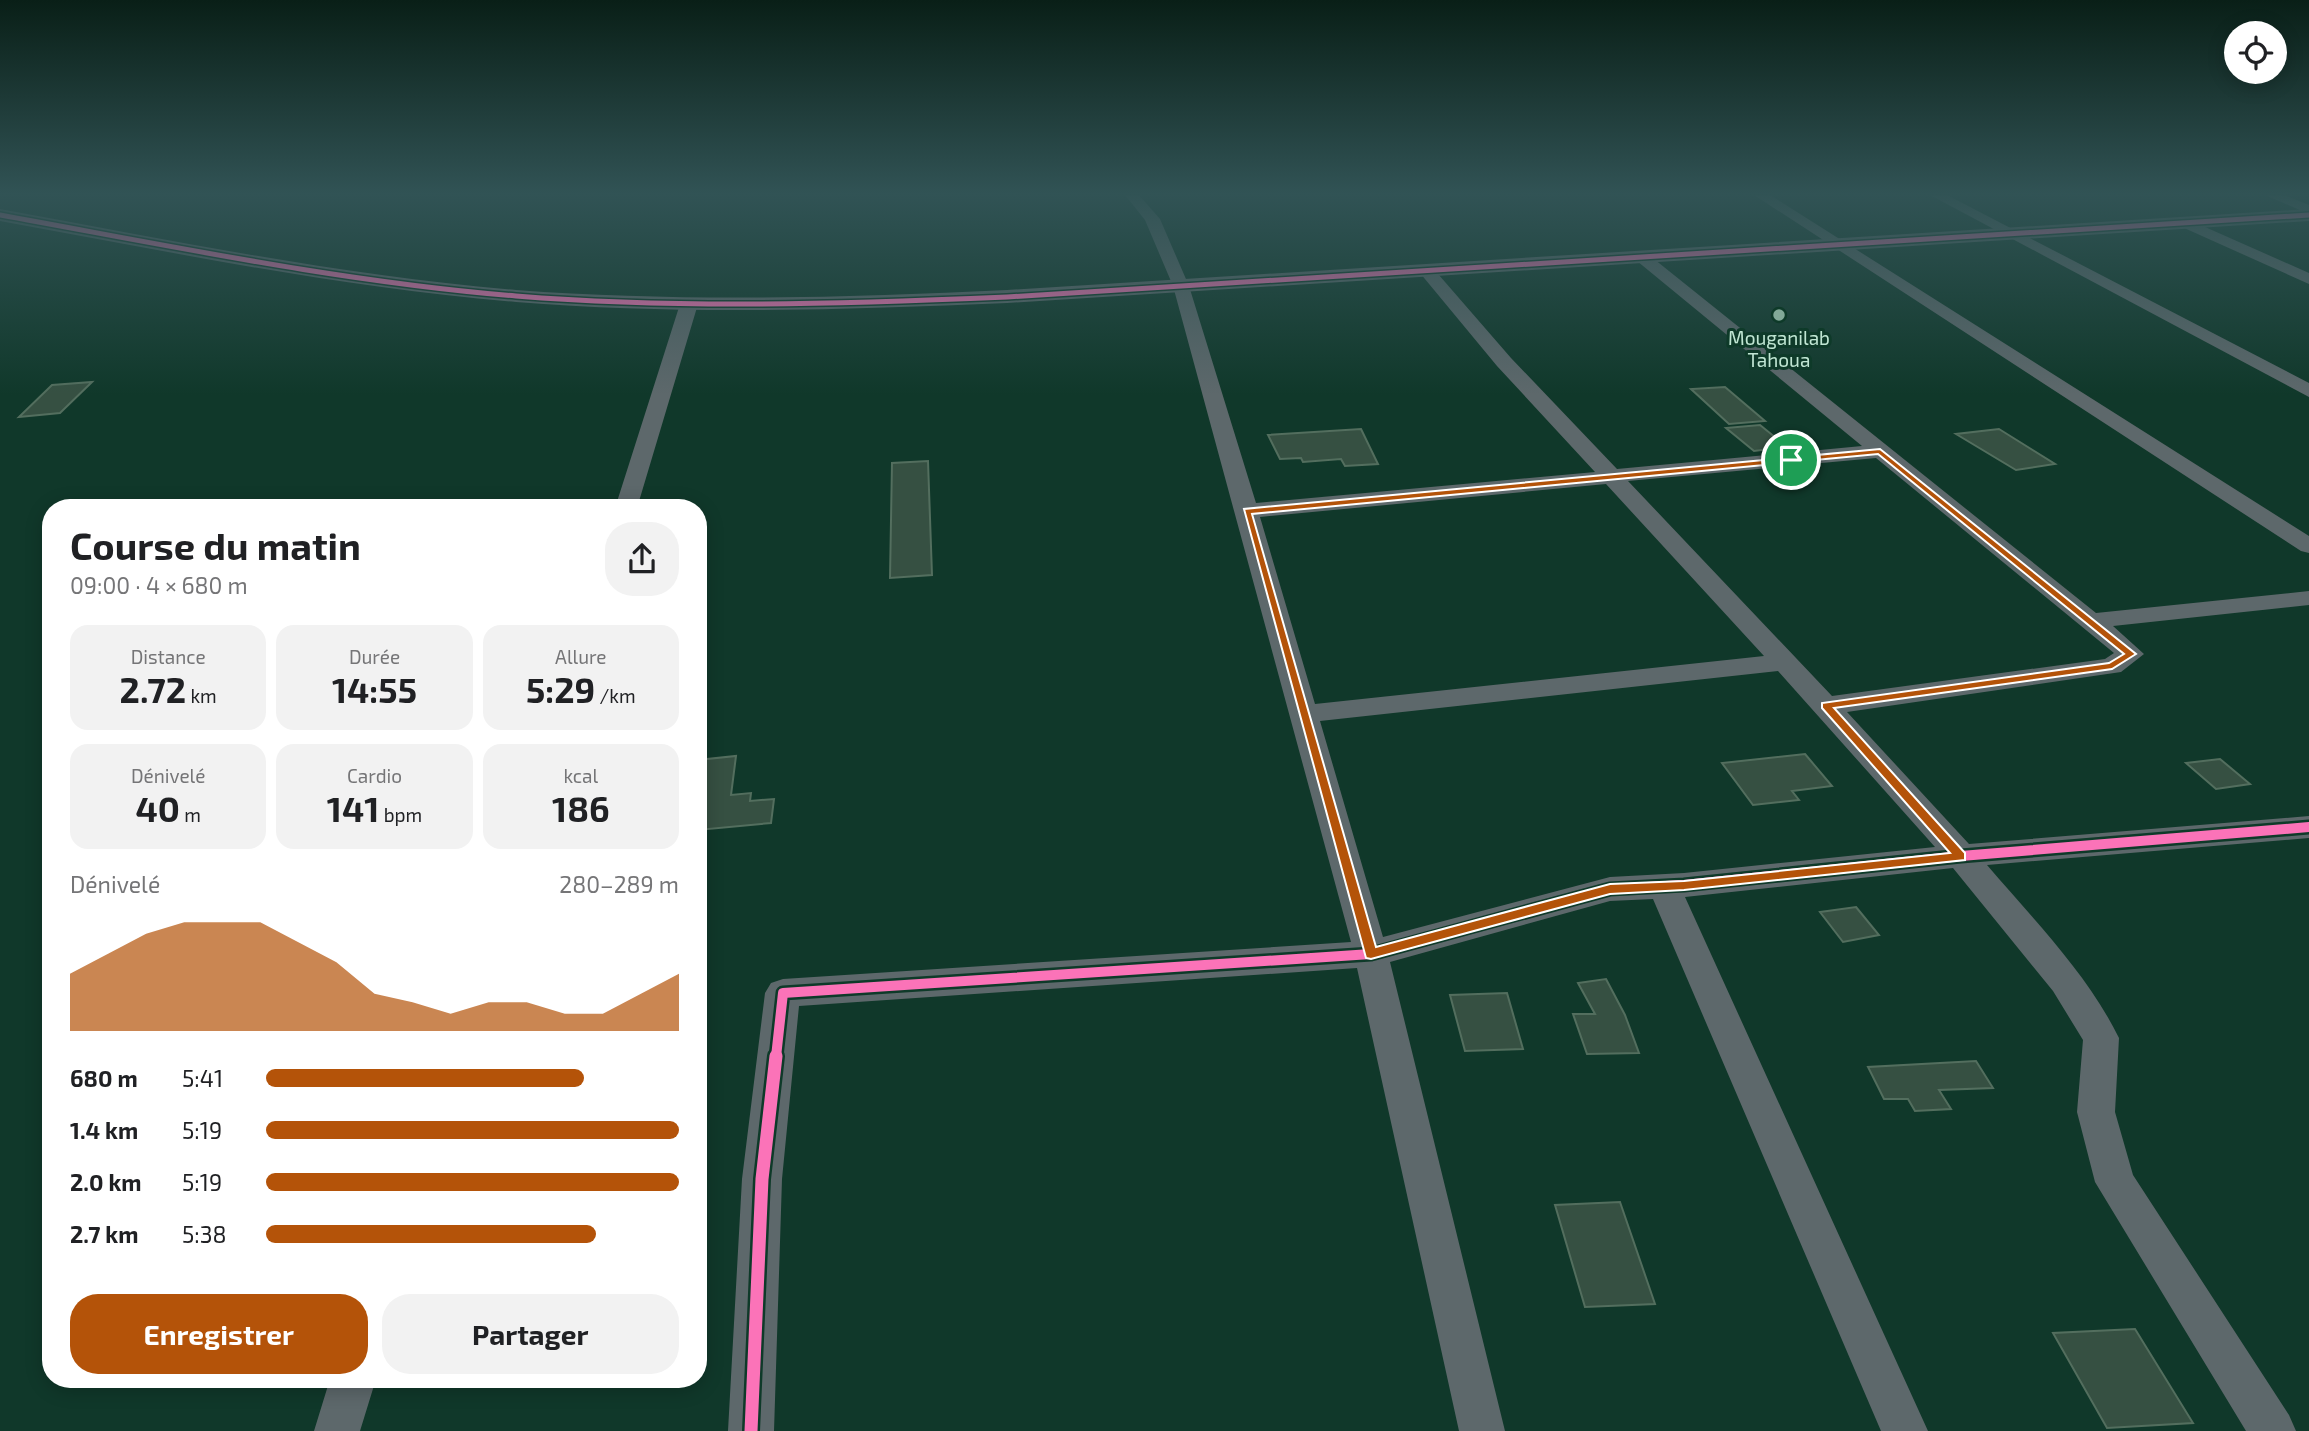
<!DOCTYPE html>
<html lang="fr">
<head>
<meta charset="utf-8">
<style>
	:root { --surface:#fff; --page:#f2f2f2; --text:#202124; --muted:#757577; --accent:#b45309 }
	body { margin:0; font-family:"Exo 2",sans-serif; background:var(--page); color:var(--text); height:100vh; display:flex; flex-direction:column; font-size:26px; white-space:nowrap }
	* { box-sizing:border-box; margin:0 }
	p { font-size:23px; color:var(--muted) }
	.icon { flex:none; width:38px; height:38px; fill:none; stroke:currentColor; stroke-width:2; stroke-linecap:round; stroke-linejoin:round }
	.map { position:relative; flex:1; overflow:hidden }
	.panel { position:absolute; left:42px; top:499px; width:665px; height:889px; display:flex; flex-direction:column; background:var(--surface); border-radius:28px; box-shadow:0 4px 18px #0003 }
	.panel>* { flex:none }
	.tools { position:absolute; left:2224px; top:21px; display:grid; gap:14px }
	.tools a { display:grid; place-items:center; width:63px; height:63px; border-radius:50%; background:var(--surface); box-shadow:0 4px 18px #0003; font-size:35px }
	.pin { position:absolute; display:grid; place-items:center; width:60px; height:60px; color:#fff; margin:-30px; border:4px solid #fff; border-radius:50%; box-shadow:0 2px 7px #0007 }
	.round { display:grid; place-items:center; flex:none; width:74px; height:74px; border-radius:28px; background:var(--page) }
	.head { display:flex; align-items:center; justify-content:space-between; height:119px; padding:0 28px }
	h1 { font-size:38px; font-weight:700; line-height:52px }
	.metrics { display:grid; grid-template-columns:repeat(3,1fr); gap:10px; height:119px; padding:7px 28px }
	.metrics div { display:grid; align-content:center; border-radius:18px; background:var(--page); text-align:center }
	.metrics b { font-size:35px; font-weight:700 }
	.metrics small { font-size:19px; font-weight:400 }
	.metrics p { font-size:19px }
	.chart { height:196px; padding:14px 28px }
	.chart p { display:flex; justify-content:space-between }
	.chart svg { width:100%; height:126px; margin-top:7px; fill:var(--accent); opacity:.7 }
	.cta { display:flex; gap:14px; margin-top:auto; padding:14px 28px }
	.cta a { flex:1; height:80px; border-radius:28px; background:var(--accent); color:#fff; font-size:28px; font-weight:700; line-height:80px; text-align:center }
	.cta a+a { background:var(--page); color:var(--text) }
	ul { padding:0 28px; list-style:none; font-size:23px }
	li { display:grid; grid-template-columns:112px 84px 1fr; align-items:center; height:52px }
	li i { height:18px; border-radius:9px; background:var(--accent) }
	.map>svg:first-child { display:block }
	.building { fill:#365042; stroke:#536e5e; stroke-width:2 }
	.lines { fill:none; stroke-linecap:round; stroke-linejoin:round }
	.minor { fill:#5d686b; fill-rule:evenodd }
	.tertiary { fill:#5d686b; fill-rule:evenodd }
	.cycleway-far2-casing { stroke:#0e3a29; stroke-width:8 }
	.cycleway-far1-casing { stroke:#0e3a29; stroke-width:15 }
	.cycleway-casing { stroke:#0e3a29; stroke-width:18 }
	.cycleway-far2 { stroke:#fb73b8; stroke-width:5 }
	.cycleway-far1 { stroke:#fb73b8; stroke-width:10 }
	.cycleway { stroke:#fb73b8; stroke-width:13 }
	.route { fill:#b45309; stroke:#fff; stroke-width:2; fill-rule:evenodd }
	.poi-dot { fill:#82a998; stroke:#0e3a29; stroke-width:2.5 }
	.labels { text-anchor:middle; dominant-baseline:central; stroke-width:6; stroke-linejoin:round; paint-order:stroke }
	.far-poi-label { font-size:19px; fill:#c0e6d3; stroke:#0e3a29 }
</style>
</head>
<body>
<div class="map">
<svg width="2309" height="1431" viewBox="0 0 2309 1431">
	<rect width="100%" height="100%" fill="#10382a"/>
	<!-- building -->
	<path class="building" d="M92 382 60 413 19 417 52 385Z
		M1725 387 1765 421 1729 424 1691 389Z
		M1760 425 1787 447 1754 451 1726 428Z
		M1361 429 1378 464 1345 466 1341 459 1303 462 1301 458 1280 459 1268 435Z
		M1999 429 2055 464 2016 470 1956 434Z
		M928 461 932 575 890 578 892 463Z
		M1805 754 1832 786 1792 791 1799 800 1753 805 1722 763Z
		M736 756 731 795 751 793 750 801 774 799 771 823 698 830V760Z
		M2220 759 2250 784 2216 789 2186 763Z
		M1856 907 1879 935 1843 942 1820 912Z
		M1606 979 1625 1015 1639 1053 1587 1054 1573 1014H1595L1578 983Z
		M1507 993 1523 1049 1465 1051 1450 995Z
		M1976 1061 1993 1088 1939 1090 1951 1109 1915 1111 1908 1099H1884L1868 1067Z
		M1620 1202 1655 1304 1585 1307 1555 1205Z
		M2135 1329 2193 1423 2107 1428 2053 1333Z"/>
	<g class="lines">
		<!-- minor -->
		<path class="minor" d="M1125 195H1139L1160 219 1189 286 1256 503 1595 472 1497 366 1420 273 1418 270 1420 267H1432L1511 358 1617 469 1862 446 1637 261 1635 258 1643 253 1649 255 2096 613 2309 591V605L2113 626 2144 654 2121 672 1847 712 1969 844 2309 816V838L1987 865C2034 920 2087 973 2119 1038L2115 1112 2133 1175 2289 1415 2296 1431H2246L2095 1182 2077 1112 2083 1040 2053 991 1953 868 1685 897 1928 1431H1881L1653 899 1610 901 1390 962 1505 1431H1459L1357 968 799 1006 782 1179 774 1431H728L742 1179 765 993 771 983 783 979 1351 942 1173 286 1145 220ZM1876 458 2114 653 2105 659 1832 696 1628 481ZM1606 484 1764 656 1315 704 1260 517ZM1778 671 1935 847 1684 873 1610 877 1383 937 1320 721Z
			M1754 195H1770L2309 536V553L2301 551Z
			M1930 195H1947L2309 383V397Z
			M2265 195H2284L2309 205V214Z
			M2187 219 2309 273V284L2182 227 2179 224Z
			M689 299 698 304 637 508H615L680 304Z
			M330 1379H376L360 1431H314Z"/>
		<!-- tertiary -->
		<path class="tertiary" d="M0 209C171 240 343 276 516 290 680 302 843 298 1007 290L2309 209V221L1007 303C843 310 680 315 516 302 343 288 171 252 0 221Z"/>
		<defs>
			<path id="cycleway-far2" d="M0 215C171 246 343 282 516 296 680 309 843 304 1007 297L2309 215"/>
			<path id="cycleway-far1" d="M776 1057 783 993 1371 954 1610 889 1684 885 1961 856 2309 827"/>
			<path id="cycleway" d="M751 1431 762 1179 776 1056"/>
		</defs>
		<!-- cycleway-far2 casing -->
		<use href="#cycleway-far2" class="cycleway-far2-casing"/>
		<!-- cycleway-far1 casing -->
		<use href="#cycleway-far1" class="cycleway-far1-casing"/>
		<!-- cycleway casing -->
		<use href="#cycleway" class="cycleway-casing"/>
		<!-- cycleway-far2 -->
		<use href="#cycleway-far2" class="cycleway-far2"/>
		<!-- cycleway-far1 -->
		<use href="#cycleway-far1" class="cycleway-far1"/>
		<!-- cycleway -->
		<use href="#cycleway" class="cycleway"/>
	</g>
	<!-- sky -->
	<linearGradient id="sky" x2="0" y2="1"><stop stop-color="#091f17"/><stop offset="0.49" stop-color="#315355"/><stop offset="1" stop-color="#315355" stop-opacity="0"/></linearGradient>
	<rect width="2309" height="395" fill="url(#sky)"/>
	<!-- route -->
	<path class="route" d="M1880 449 2136 654 2112 669 1834 708 1965 853V860L1684 890 1610 894 1371 959 1366 958 1244 509ZM1878 454 2124 654 2109 663 1822 703V708L1950 853 1684 881 1610 884 1376 947 1252 514Z"/>
	<!-- markers -->
	<circle class="poi-dot" cx="1779" cy="315" r="7"/>
	<g class="labels">
		<!-- far-poi labels -->
		<g class="far-poi-label">
			<text x="1779" y="337">Mouganilab<tspan x="1779" dy="22">Tahoua</tspan></text>
		</g>
	</g>
</svg>
<div class="tools">
<a><svg class="icon" aria-label="locate" viewBox="0 0 24 24"><circle cx="12" cy="12" r="6"/><path d="M12 2v4M12 18v4M2 12h4M18 12h4"/></svg></a>
</div>
<div class="pin" style="left:1791px;top:460px;background:#1e9e55"><svg class="icon" aria-label="arrive" viewBox="0 0 24 24"><path d="M6 21V4h12l-3 4 3 4H6"/></svg></div>
<section class="panel">
<div class="head"><div><h1>Course du matin</h1><p>09:00 · 4 × 680 m</p></div><a class="round"><svg class="icon" aria-label="share" viewBox="0 0 24 24"><path d="M12 15V3M7 8l5-5 5 5M5 13v7h14v-7"/></svg></a></div>
<div class="metrics">
<div><p>Distance</p><b>2.72<small> km</small></b></div>
<div><p>Durée</p><b>14:55</b></div>
<div><p>Allure</p><b>5:29<small> /km</small></b></div>
</div>
<div class="metrics">
<div><p>Dénivelé</p><b>40<small> m</small></b></div>
<div><p>Cardio</p><b>141<small> bpm</small></b></div>
<div><p>kcal</p><b>186</b></div>
</div>
<div class="chart"><p><span>Dénivelé</span>280–289 m</p>
<svg viewBox="0 0 160 44" preserveAspectRatio="none"><path d="M0 44V24L10 17L20 10L30 6L40 6L50 6L60 13L70 20L80 31L90 34L100 38L110 34L120 34L130 38L140 38L150 31L160 24V44z"/></svg>
</div>
<ul>
<li><b>680 m</b>5:41<i style="width:77%"></i></li>
<li><b>1.4 km</b>5:19<i style="width:100%"></i></li>
<li><b>2.0 km</b>5:19<i style="width:100%"></i></li>
<li><b>2.7 km</b>5:38<i style="width:80%"></i></li>
</ul>
<div class="cta"><a>Enregistrer</a><a>Partager</a></div>
</section>
</div>
</body>
</html>
